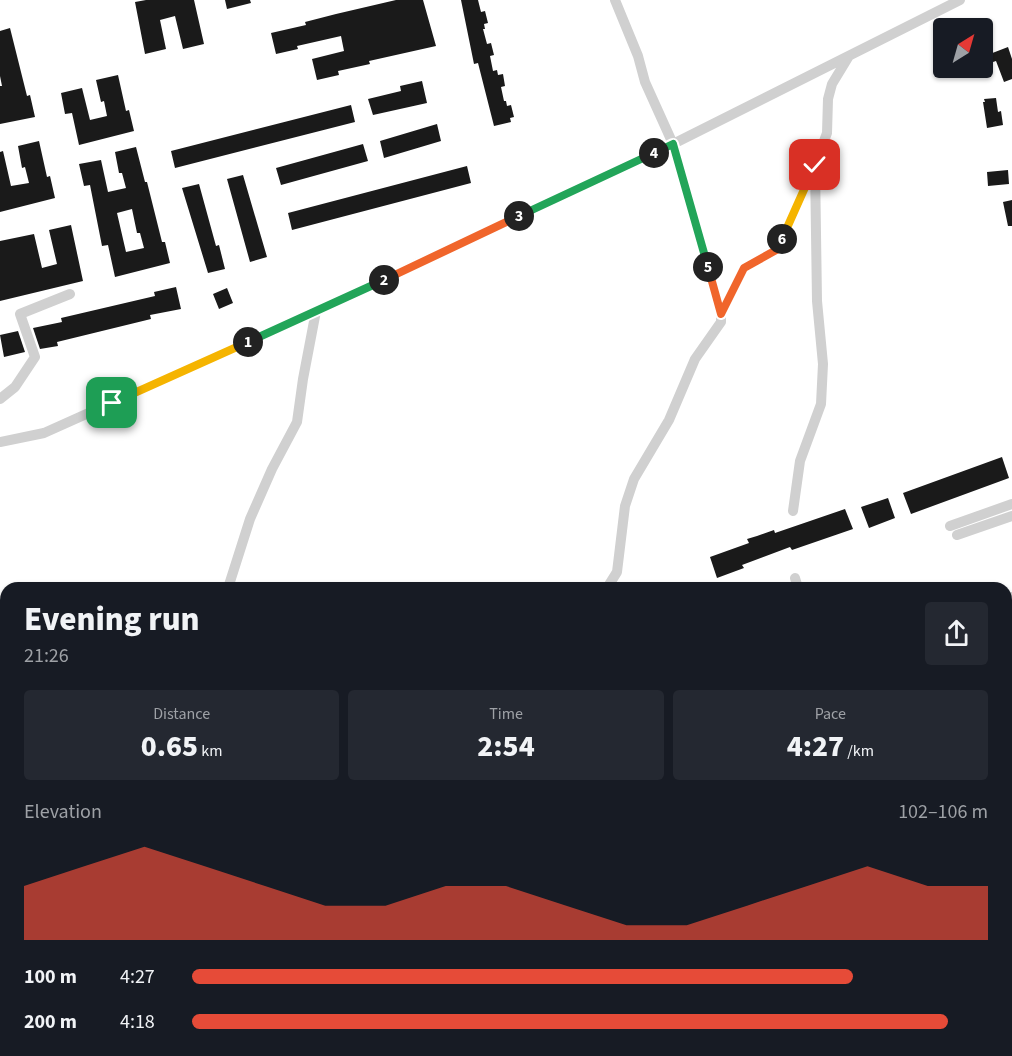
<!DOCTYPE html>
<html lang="en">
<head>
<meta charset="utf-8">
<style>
	:root { --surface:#171b24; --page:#242831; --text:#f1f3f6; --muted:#9ea1a6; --accent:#e64b38 }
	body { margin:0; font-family:"Source Sans 3",sans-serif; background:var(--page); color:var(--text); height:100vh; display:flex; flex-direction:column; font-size:22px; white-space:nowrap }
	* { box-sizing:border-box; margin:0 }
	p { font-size:20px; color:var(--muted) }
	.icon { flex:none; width:33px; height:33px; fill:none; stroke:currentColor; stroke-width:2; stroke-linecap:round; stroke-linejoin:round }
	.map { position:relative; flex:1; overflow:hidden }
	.sheet { position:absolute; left:0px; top:582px; width:1012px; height:474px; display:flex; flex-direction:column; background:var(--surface); border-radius:18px 18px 0 0; box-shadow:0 2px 4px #0004 }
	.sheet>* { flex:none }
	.needle { width:39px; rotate:37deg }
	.fabs { position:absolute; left:933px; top:18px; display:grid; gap:12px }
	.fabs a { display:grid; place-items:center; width:60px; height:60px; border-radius:6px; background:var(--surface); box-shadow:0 2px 4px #0004; font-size:30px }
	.pin { position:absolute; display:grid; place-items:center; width:51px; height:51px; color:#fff; margin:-26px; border-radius:12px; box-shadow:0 3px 9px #0006 }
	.km { position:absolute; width:30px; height:30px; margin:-15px; border-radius:50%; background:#222; color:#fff; font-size:16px; line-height:30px; text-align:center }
	.round { display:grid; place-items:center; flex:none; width:63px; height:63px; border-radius:6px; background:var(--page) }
	.overview { display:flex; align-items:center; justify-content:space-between; height:102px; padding:0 24px }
	h1 { font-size:33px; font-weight:800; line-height:45px }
	.metrics { display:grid; grid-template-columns:repeat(3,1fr); gap:9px; height:102px; padding:6px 24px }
	.metrics div { display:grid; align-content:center; border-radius:6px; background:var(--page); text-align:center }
	.metrics b { font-size:30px; font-weight:800 }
	.metrics small { font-size:16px; font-weight:400 }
	.metrics p { font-size:16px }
	.chart { height:168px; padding:12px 24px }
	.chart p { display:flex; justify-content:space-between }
	.chart svg { width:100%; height:108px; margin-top:6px; fill:var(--accent); opacity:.7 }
	ul { padding:0 24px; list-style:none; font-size:20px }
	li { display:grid; grid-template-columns:96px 72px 1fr; align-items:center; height:45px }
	li i { height:15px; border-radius:8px; background:var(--accent) }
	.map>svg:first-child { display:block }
	.building { fill:#1a1a1a; fill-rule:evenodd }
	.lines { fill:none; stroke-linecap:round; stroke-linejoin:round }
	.minor { stroke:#d0d0d0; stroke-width:10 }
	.split-1-casing { stroke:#fff; stroke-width:12 }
	.split-2-casing { stroke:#fff; stroke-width:12 }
	.split-3-casing { stroke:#fff; stroke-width:12 }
	.split-4-casing { stroke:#fff; stroke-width:12 }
	.split-5-casing { stroke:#fff; stroke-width:12 }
	.split-6-casing { stroke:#fff; stroke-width:12 }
	.split-7-casing { stroke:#fff; stroke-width:12 }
	.split-1 { stroke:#f5b400; stroke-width:8 }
	.split-2 { stroke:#22a559; stroke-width:8 }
	.split-3 { stroke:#f0652b; stroke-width:8 }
	.split-4 { stroke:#22a559; stroke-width:8 }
	.split-5 { stroke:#22a559; stroke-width:8 }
	.split-6 { stroke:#f0652b; stroke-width:8 }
	.split-7 { stroke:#f5b400; stroke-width:8 }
</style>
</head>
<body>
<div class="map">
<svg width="1012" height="1056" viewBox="0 0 1012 1056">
	<rect width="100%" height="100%" fill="#fff"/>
	<!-- building -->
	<path class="building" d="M146 0H194L204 44 183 49 175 16 160 20 166 49 145 54 135 2Z
		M225 0H250L251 3 227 9Z
		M396 0H423L436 46 369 61 370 64 338 71 339 75 317 80 312 59 344 51 341 36 297 46 298 49 276 54 271 33 306 25 305 22 336 14Z
		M461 0H478L481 12 485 11 488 23 484 24 485 29H483L487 44 491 43 494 55 490 56 493 71 497 70 498 75 503 74 505 86 501 87 504 101H506L507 106 511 105 514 117 510 118 511 122 494 126 478 63 474 64Z
		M10 28 27 96 30 95 35 117 0 124V86H2L0 76V31Z
		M1008 47 1012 59V79L1004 82 996 61 984 65 982 57Z
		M118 75 126 111 129 110 134 131 79 145 72 113 65 114 61 93 82 88 90 120 107 116 104 101 101 102 96 80Z
		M422 81 427 103 373 115 368 99 401 91 400 86Z
		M996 98 998 112 1001 111 1003 125 987 128 983 102H985L984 99Z
		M351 105 355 122 175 168 171 151Z
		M437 124 441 141 384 158 380 141Z
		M39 141 47 177 50 176 55 198 0 212V152L3 151 11 186 29 183 25 167 22 168 18 146Z
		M363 144 368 161 281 185 276 168Z
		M136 147 145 182H147L162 242H165L170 263 115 277 108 245 102 246 90 185 84 186 79 164 101 160 108 192 126 188 122 173H119L115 152ZM132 209 137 233H140L144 248 126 252 117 213Z
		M467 166 471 183 292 230 288 213Z
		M1008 170 1009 184 988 186 987 172Z
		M243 175 267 257 250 262 227 179Z
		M199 184 216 246 219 245 225 269 208 273 182 188Z
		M1012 200V226H1008L1003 202Z
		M71 225 83 281 0 301V241L34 234 42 268 57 264 49 230Z
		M176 287 181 309 150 315 151 319 57 342 58 346 40 349 33 328 62 322 61 318 155 296 154 292Z
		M227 288 233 303 219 309 213 294Z
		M18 331 25 352 4 357 0 335Z
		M1002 457 1009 478 911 514 903 493Z
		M888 498 895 518 869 528 861 507Z
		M845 509 853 529 792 550 790 547 742 565 744 568 717 578 710 557 749 543 747 539 757 536 774 530 775 533Z"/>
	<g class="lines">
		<!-- minor -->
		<path class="minor" d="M615 0 638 56 645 82 673 144 721 314
			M0 399 15 387 35 357 20 314 70 294
			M0 442 44 433 316 311 673 144 960 0
			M793 511 800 461 821 404 823 364 817 301 815 165 827 133 828 99 832 84 849 56
			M950 526 1012 504
			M957 535 1012 516
			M795 578 798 588
			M228 588 250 519 272 469 297 422 303 379 316 311
			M607 588 617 572 625 506 634 479 669 420 695 359 721 322V314L744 268 778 248 815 165
			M1006 599 1012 597
			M1006 688 1012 686
			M1006 748 1012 746
			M1006 836 1012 835
			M1006 930 1012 946
			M769 1050 772 1056
			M853 1050 855 1056
			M953 1050 955 1056
			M62 1056 64 1050
			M231 1056 233 1050"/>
	</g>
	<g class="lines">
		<defs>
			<path id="split-1" d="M112 403 248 342"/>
			<path id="split-2" d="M248 342 384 280"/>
			<path id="split-3" d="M384 280 519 216"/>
			<path id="split-4" d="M519 216 654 153"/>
			<path id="split-5" d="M654 153 673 144 708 267"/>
			<path id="split-6" d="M708 267 721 314 744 268 778 249 782 239"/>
			<path id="split-7" d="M782 239 815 165"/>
		</defs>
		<!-- split-1 casing -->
		<use href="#split-1" class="split-1-casing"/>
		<!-- split-2 casing -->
		<use href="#split-2" class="split-2-casing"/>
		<!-- split-3 casing -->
		<use href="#split-3" class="split-3-casing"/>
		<!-- split-4 casing -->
		<use href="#split-4" class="split-4-casing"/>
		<!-- split-5 casing -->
		<use href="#split-5" class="split-5-casing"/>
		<!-- split-6 casing -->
		<use href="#split-6" class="split-6-casing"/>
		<!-- split-7 casing -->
		<use href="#split-7" class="split-7-casing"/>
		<!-- split-1 -->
		<use href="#split-1" class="split-1"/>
		<!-- split-2 -->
		<use href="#split-2" class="split-2"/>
		<!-- split-3 -->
		<use href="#split-3" class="split-3"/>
		<!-- split-4 -->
		<use href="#split-4" class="split-4"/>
		<!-- split-5 -->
		<use href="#split-5" class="split-5"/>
		<!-- split-6 -->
		<use href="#split-6" class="split-6"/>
		<!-- split-7 -->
		<use href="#split-7" class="split-7"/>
	</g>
</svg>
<div class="fabs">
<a><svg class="needle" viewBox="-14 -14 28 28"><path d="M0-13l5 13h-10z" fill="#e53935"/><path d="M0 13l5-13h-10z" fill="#9ea1a6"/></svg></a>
</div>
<div class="pin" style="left:112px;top:403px;background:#1e9e55"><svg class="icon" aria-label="arrive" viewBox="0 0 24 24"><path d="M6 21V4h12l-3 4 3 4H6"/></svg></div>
<div class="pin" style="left:815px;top:165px;background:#d93025"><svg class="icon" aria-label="check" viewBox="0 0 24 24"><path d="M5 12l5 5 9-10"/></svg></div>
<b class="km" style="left:248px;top:342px">1</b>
<b class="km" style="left:384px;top:280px">2</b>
<b class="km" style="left:519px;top:216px">3</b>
<b class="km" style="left:654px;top:153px">4</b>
<b class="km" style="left:708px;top:267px">5</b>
<b class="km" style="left:782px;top:239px">6</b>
<section class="sheet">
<div class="overview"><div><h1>Evening run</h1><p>21:26</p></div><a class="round"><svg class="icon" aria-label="share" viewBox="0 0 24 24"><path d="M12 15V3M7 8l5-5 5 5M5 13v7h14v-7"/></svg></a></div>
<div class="metrics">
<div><p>Distance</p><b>0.65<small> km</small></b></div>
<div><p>Time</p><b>2:54</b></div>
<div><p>Pace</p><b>4:27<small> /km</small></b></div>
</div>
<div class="chart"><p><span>Elevation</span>102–106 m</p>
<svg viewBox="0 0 160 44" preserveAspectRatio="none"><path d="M0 44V22L10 14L20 6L30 14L40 22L50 30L60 30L70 22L80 22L90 30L100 38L110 38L120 30L130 22L140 14L150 22L160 22V44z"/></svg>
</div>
<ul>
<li><b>100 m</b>4:27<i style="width:83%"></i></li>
<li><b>200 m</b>4:18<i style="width:95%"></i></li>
</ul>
</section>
</div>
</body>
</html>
